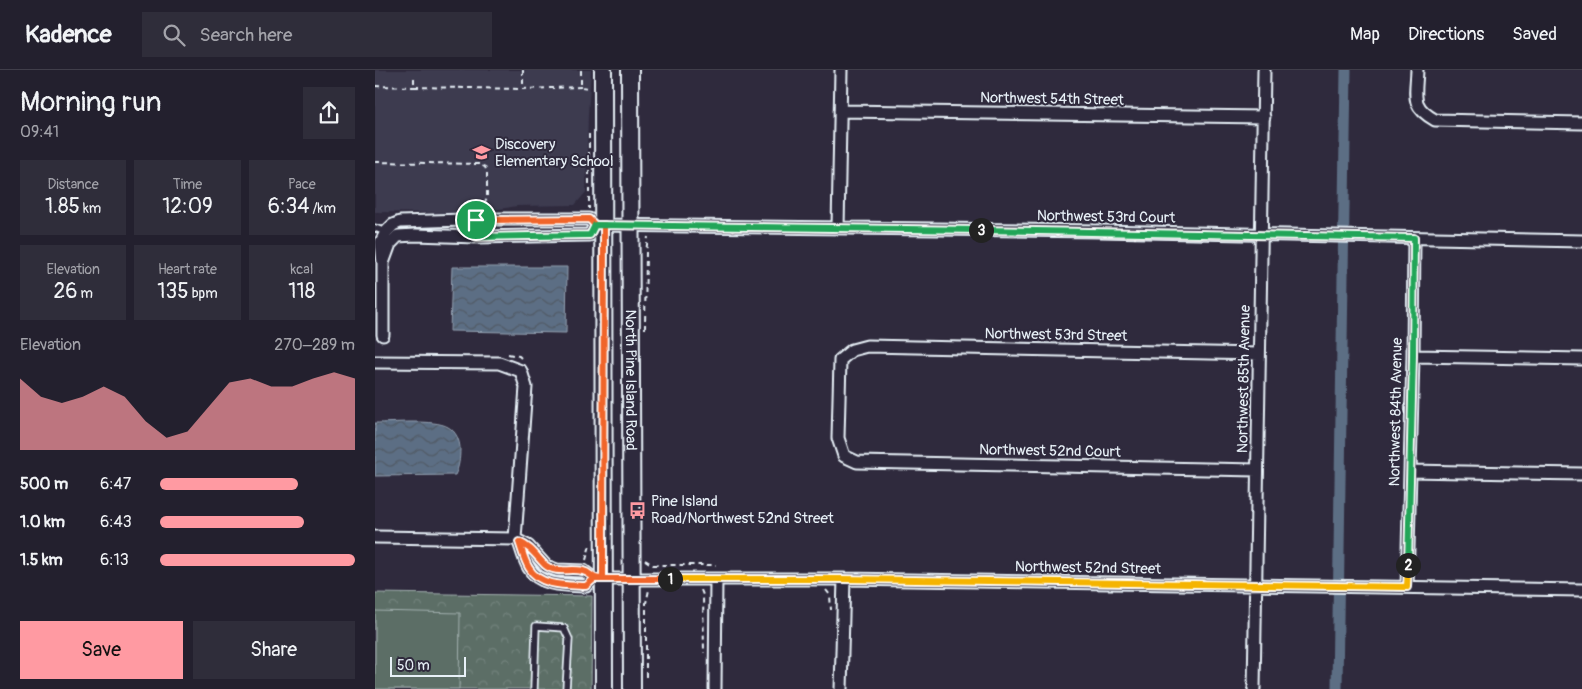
<!DOCTYPE html>
<html lang="en">
<head>
<meta charset="utf-8">
<style>
	:root { --surface:#23202e; --page:#2f2d3a; --text:#f1f3f6; --muted:#a3a3aa; --line:#403e4a; --accent:#ff9aa2 }
	body { margin:0; font-family:Pangolin,sans-serif; background:var(--page); color:var(--text); height:100vh; display:flex; flex-direction:column; font-size:19px; white-space:nowrap }
	* { box-sizing:border-box; margin:0 }
	p { font-size:16px; color:var(--muted) }
	.icon { flex:none; width:28px; height:28px; fill:none; stroke:currentColor; stroke-width:2; stroke-linecap:round; stroke-linejoin:round }
	.map { position:relative; flex:1; overflow:hidden }
	.details { display:flex; flex-direction:column; background:var(--surface); width:375px }
	.details>* { flex:none }
	.scale { position:absolute; left:15px; bottom:12px; width:76px; box-sizing:border-box; padding-left:5px; border:2px solid #e8f1f8; border-top:0; font-size:14px; line-height:18px; white-space:nowrap; color:#e8f1f8; -webkit-text-stroke:4px #2f2a3d; paint-order:stroke }
	.pin { position:absolute; display:grid; place-items:center; width:42px; height:42px; color:#fff; margin:-21px; border:2px solid #fff; border-radius:50%; box-shadow:0 1px 5px #0007 }
	.km { position:absolute; width:25px; height:25px; margin:-12px; border-radius:50%; background:#222; color:#fff; font-size:14px; line-height:25px; text-align:center }
	.round { display:grid; place-items:center; flex:none; width:52px; height:52px; border-radius:0px; background:var(--page) }
	.headline { display:flex; align-items:center; justify-content:space-between; height:85px; padding:0 20px }
	h1 { font-size:28px; font-weight:600; line-height:38px }
	.stats { display:grid; grid-template-columns:repeat(3,1fr); gap:8px; height:85px; padding:5px 20px }
	.stats div { display:grid; align-content:center; border-radius:0px; background:var(--page); text-align:center }
	.stats b { font-size:21px; font-weight:600 }
	.stats small { font-size:14px; font-weight:400 }
	.stats p { font-size:14px }
	.chart { height:140px; padding:10px 20px }
	.chart p { display:flex; justify-content:space-between }
	.chart svg { width:100%; height:90px; margin-top:5px; fill:var(--accent); opacity:.7 }
	.cta { display:flex; gap:10px; margin-top:auto; padding:10px 20px }
	.cta a { flex:1; height:58px; border-radius:0px; background:var(--accent); color:#111; font-size:20px; font-weight:600; line-height:58px; text-align:center }
	.cta a+a { background:var(--page); color:var(--text) }
	ul { padding:0 20px; list-style:none; font-size:16px }
	li { display:grid; grid-template-columns:80px 60px 1fr; align-items:center; height:38px }
	li i { height:12px; border-radius:6px; background:var(--accent) }
	header { display:flex; align-items:center; gap:30px; box-sizing:border-box; height:70px; padding:0 25px; background:var(--surface); border-bottom:1px solid var(--line) }
	header strong { font-size:24px }
	nav { display:flex; gap:28px; margin-inline-start:auto; font-size:18px }
	.search { width:350px; height:45px; background:var(--page); display:flex; align-items:center; gap:12px; box-sizing:border-box; padding:0 18px; border-radius:0px; color:var(--muted); font-size:19px }
	main { display:flex; flex:1; min-height:0 }
	.map>svg:first-child { display:block }
	.built { fill:#3c3a50 }
	.park { fill:url(#park-crowns); stroke:#a2b0af }
	.garden { fill:#5c6e66; stroke:#a2b0af }
	.water { fill:url(#water-waves); stroke:#94a2b2 }
	.lines { fill:none; stroke-linecap:round; stroke-linejoin:round }
	.canal { stroke:#5c6e84; stroke-width:11 }
	.service-casing { stroke:#e8f1f8; stroke-width:9 }
	.minor-casing { stroke:#e8f1f8; stroke-width:15 }
	.secondary-casing { stroke:#e8f1f8; stroke-width:20 }
	.path { stroke:#e8f1f8; stroke-width:2; stroke-dasharray:5 4; stroke-linecap:butt }
	.service { stroke:#2f2a3d; stroke-width:5.5 }
	.minor { stroke:#2f2a3d; stroke-width:11 }
	.secondary { stroke:#2f2a3d; stroke-width:16 }
	.split-1-casing { stroke:#fff; stroke-width:10 }
	.split-2-casing { stroke:#fff; stroke-width:10 }
	.split-3-casing { stroke:#fff; stroke-width:10 }
	.split-4-casing { stroke:#fff; stroke-width:10 }
	.split-1 { stroke:#f0652b; stroke-width:6 }
	.split-2 { stroke:#f5b400; stroke-width:6 }
	.split-3 { stroke:#22a559; stroke-width:6 }
	.split-4 { stroke:#22a559; stroke-width:6 }
	.labels { text-anchor:middle; dominant-baseline:central; stroke-width:4; stroke-linejoin:round; paint-order:stroke }
	.street-label { font-size:15px; fill:#e8f1f8; stroke:#2f2a3d }
	.poi-label { font-size:15px; fill:#e8f1f8; stroke:#2f2a3d; text-anchor:start }
</style>
</head>
<body>
<header>
<strong>Kadence</strong>
<div class="search"><svg class="icon" aria-label="search" viewBox="0 0 24 24"><circle cx="10" cy="10" r="6"/><path d="M15 15l6 6"/></svg>Search here</div>
<nav><a>Map</a><a>Directions</a><a>Saved</a></nav>
</header>
<main>
<section class="details">
<div class="headline"><div><h1>Morning run</h1><p>09:41</p></div><a class="round"><svg class="icon" aria-label="share" viewBox="0 0 24 24"><path d="M12 15V3M7 8l5-5 5 5M5 13v7h14v-7"/></svg></a></div>
<div class="stats">
<div><p>Distance</p><b>1.85<small> km</small></b></div>
<div><p>Time</p><b>12:09</b></div>
<div><p>Pace</p><b>6:34<small> /km</small></b></div>
</div>
<div class="stats">
<div><p>Elevation</p><b>26<small> m</small></b></div>
<div><p>Heart rate</p><b>135<small> bpm</small></b></div>
<div><p>kcal</p><b>118</b></div>
</div>
<div class="chart"><p><span>Elevation</span>270–289 m</p>
<svg viewBox="0 0 160 44" preserveAspectRatio="none"><path d="M0 44V9L10 18L20 21L30 18L40 13L50 18L60 30L70 38L80 35L90 23L100 11L110 9L120 13L130 13L140 9L150 6L160 9V44z"/></svg>
</div>
<ul>
<li><b>500 m</b>6:47<i style="width:71%"></i></li>
<li><b>1.0 km</b>6:43<i style="width:74%"></i></li>
<li><b>1.5 km</b>6:13<i style="width:100%"></i></li>
</ul>
<div class="cta"><a>Save</a><a>Share</a></div>
</section>
<div class="map">
<svg width="1207" height="619" viewBox="0 0 1207 619">
	<defs>
		<pattern id="park-crowns" width="20" height="18" patternUnits="userSpaceOnUse" patternTransform="scale(1.25)"><rect width="20" height="18" fill="#5c6e66"/><path d="M2 6a3 3 0 1 1 6 0M12 15a3 3 0 1 1 6 0" fill="none" stroke="#73837d"/></pattern>
		<pattern id="water-waves" width="16" height="10" patternUnits="userSpaceOnUse" patternTransform="scale(1.25)"><rect width="16" height="10" fill="#5c6e84"/><path d="M0 5q4-4 8 0t8 0" fill="none" stroke="#505964"/></pattern>
	</defs>
	<rect width="100%" height="100%" fill="#2f2a3d"/>
	<filter id="ink" filterUnits="userSpaceOnUse"><feTurbulence type="fractalNoise" baseFrequency=".02" numOctaves="2"/><feDisplacementMap in="SourceGraphic" scale="10" xChannelSelector="R" yChannelSelector="G"/><feConvolveMatrix kernelMatrix="1 2 1 2 8 2 1 2 1" color-interpolation-filters="sRGB"/></filter>
	<g filter="url(#ink)">
		<!-- built -->
		<path class="built" d="M0 0H216L213 44 211 122 200 135 142 136 100 143H80L0 142Z"/>
		<!-- park -->
		<path class="park" d="M0 523 217 526 216 619H0Z"/>
		<!-- garden -->
		<path class="garden" d="M0 541 85 543 84 619H0Z"/>
		<!-- water -->
		<path class="water" d="M77 197H192L191 263 75 261Z
			M0 353C17 353 60 349 73 357 81 361 85 371 85 379 85 389 84 397 80 405L0 406Z"/>
		<g class="lines">
			<!-- canal -->
			<path class="canal" d="M962 619 971 0"/>
			<defs>
				<path id="service" d="M0 158 11 162
					M159 619 161 556 189 558 194 569 191 619"/>
				<path id="minor" d="M1042 0C1041 26 1035 36 1060 50L1207 53
					M465 41 889 47
					M220 155 726 161 1207 171
					M463 158 466 0
					M8 265V193L6 172 11 162 18 155 25 152 120 149H214L220 155 215 165 102 167 40 165 23 166 15 174 8 193
					M1038 286 1207 289
					M0 292 124 293 146 301 151 317 140 469
					M882 400 482 392 469 386 463 368 465 290 477 280 492 276 884 284
					M1035 401 1207 404
					M0 467 140 469
					M140 469 153 476 171 496 182 500 209 501 219 509H469L1207 520
					M144 472C147 480 149 490 154 498 165 517 192 515 211 516L219 509
					M1032 517 1038 286 1039 168
					M340 619 341 509
					M466 619 469 509
					M879 619 889 0"/>
				<g id="secondary">
					<path d="M228 0 229 619"/>
					<path id="s1" d="M255 0 257 619"/>
				</g>
			</defs>
			<!-- service casing -->
			<use href="#service" class="service-casing"/>
			<!-- minor casing -->
			<use href="#minor" class="minor-casing"/>
			<!-- secondary casing -->
			<use href="#secondary" class="secondary-casing"/>
			<!-- path -->
			<path class="path" d="M148 0V19L206 17
				M206 0V17L214 18
				M39 8V17L148 19
				M0 16 39 17
				M214 64V139
				M0 92 104 94 110 97 112 102V129L105 139
				M270 259 271 182 273 167
				M133 284 144 286 147 289
				M211 490 215 475
				M270 490 278 495H341
				M326 520 328 525 329 583
				M451 520 455 525 456 540
				M271 607V533L274 520"/>
			<!-- service -->
			<use href="#service" class="service"/>
			<!-- minor -->
			<use href="#minor" class="minor"/>
			<!-- secondary -->
			<use href="#secondary" class="secondary"/>
		</g>
	</g>
	<g class="lines" filter="url(#ink)">
		<defs>
			<path id="split-1" d="M101 150 214 149 220 155H229L228 509C215 509 217 503 208 501 195 498 181 504 170 495 161 486 156 477 144 472 147 480 149 490 154 498 165 517 192 515 211 516L219 509H295"/>
			<path id="split-2" d="M295 509H468L1032 517 1033 495"/>
			<path id="split-3" d="M606 160 1039 168 1038 286 1033 495"/>
			<path id="split-4" d="M101 150 102 167 215 165 220 155 606 160"/>
		</defs>
		<!-- split-1 casing -->
		<use href="#split-1" class="split-1-casing"/>
		<!-- split-2 casing -->
		<use href="#split-2" class="split-2-casing"/>
		<!-- split-3 casing -->
		<use href="#split-3" class="split-3-casing"/>
		<!-- split-4 casing -->
		<use href="#split-4" class="split-4-casing"/>
		<!-- split-1 -->
		<use href="#split-1" class="split-1"/>
		<!-- split-2 -->
		<use href="#split-2" class="split-2"/>
		<!-- split-3 -->
		<use href="#split-3" class="split-3"/>
		<!-- split-4 -->
		<use href="#split-4" class="split-4"/>
	</g>
	<!-- icons -->
	<defs>
		<symbol id="school-bare" viewBox="-9 -9 18 18"><path d="M0-5L7-2L0 1L-7-2ZM-4 1L0 2.5L4 1V4Q0 6-4 4Z" fill="#ff9aa2" stroke="#2f2a3d" stroke-width="2.5" paint-order="stroke"/></symbol>
		<symbol id="bus-bare" viewBox="-9 -9 18 18"><path d="M-5-6H5V4H4V6H2V4H-2V6H-4V4H-5ZM-3.5-4V0h7V-4ZM-3.5 1.2v1.5H-2V1.2ZM2 1.2v1.5H3.5V1.2Z" fill="#ff9aa2" stroke="#2f2a3d" stroke-width="2.5" paint-order="stroke"/></symbol>
	</defs>
	<g fill-rule="evenodd">
		<use href="#school-bare" x="94" y="70" width="25" height="25"/>
		<use href="#bus-bare" x="250" y="428" width="25" height="25"/>
	</g>
	<g class="labels">
		<!-- street labels -->
		<g class="street-label">
			<text transform="translate(677 29) rotate(1)">Northwest 54th Street</text>
			<text transform="translate(731 147) rotate(1)">Northwest 53rd Court</text>
			<text transform="translate(681 265) rotate(1)">Northwest 53rd Street</text>
			<text stroke="none"><textPath href="#s1" startOffset="310">North Pine Island Road</textPath></text>
			<text transform="translate(869 309) rotate(-89)">Northwest 85th Avenue</text>
			<text transform="translate(1021 342) rotate(-89)">Northwest 84th Avenue</text>
			<text transform="translate(675 381) rotate(1)">Northwest 52nd Court</text>
			<text transform="translate(713 498) rotate(1)">Northwest 52nd Street</text>
		</g>
		<!-- poi labels -->
		<g class="poi-label">
			<text x="120" y="74">Discovery<tspan x="120" dy="17">Elementary School</tspan></text>
			<text x="276" y="431">Pine Island<tspan x="276" dy="17">Road/Northwest 52nd Street</tspan></text>
		</g>
	</g>
</svg>
<div class="scale">50 m</div>
<div class="pin" style="left:101px;top:150px;background:#1e9e55"><svg class="icon" aria-label="arrive" viewBox="0 0 24 24"><path d="M6 21V4h12l-3 4 3 4H6"/></svg></div>
<b class="km" style="left:295px;top:509px">1</b>
<b class="km" style="left:1033px;top:495px">2</b>
<b class="km" style="left:606px;top:160px">3</b>
</div>
</main>
</body>
</html>
